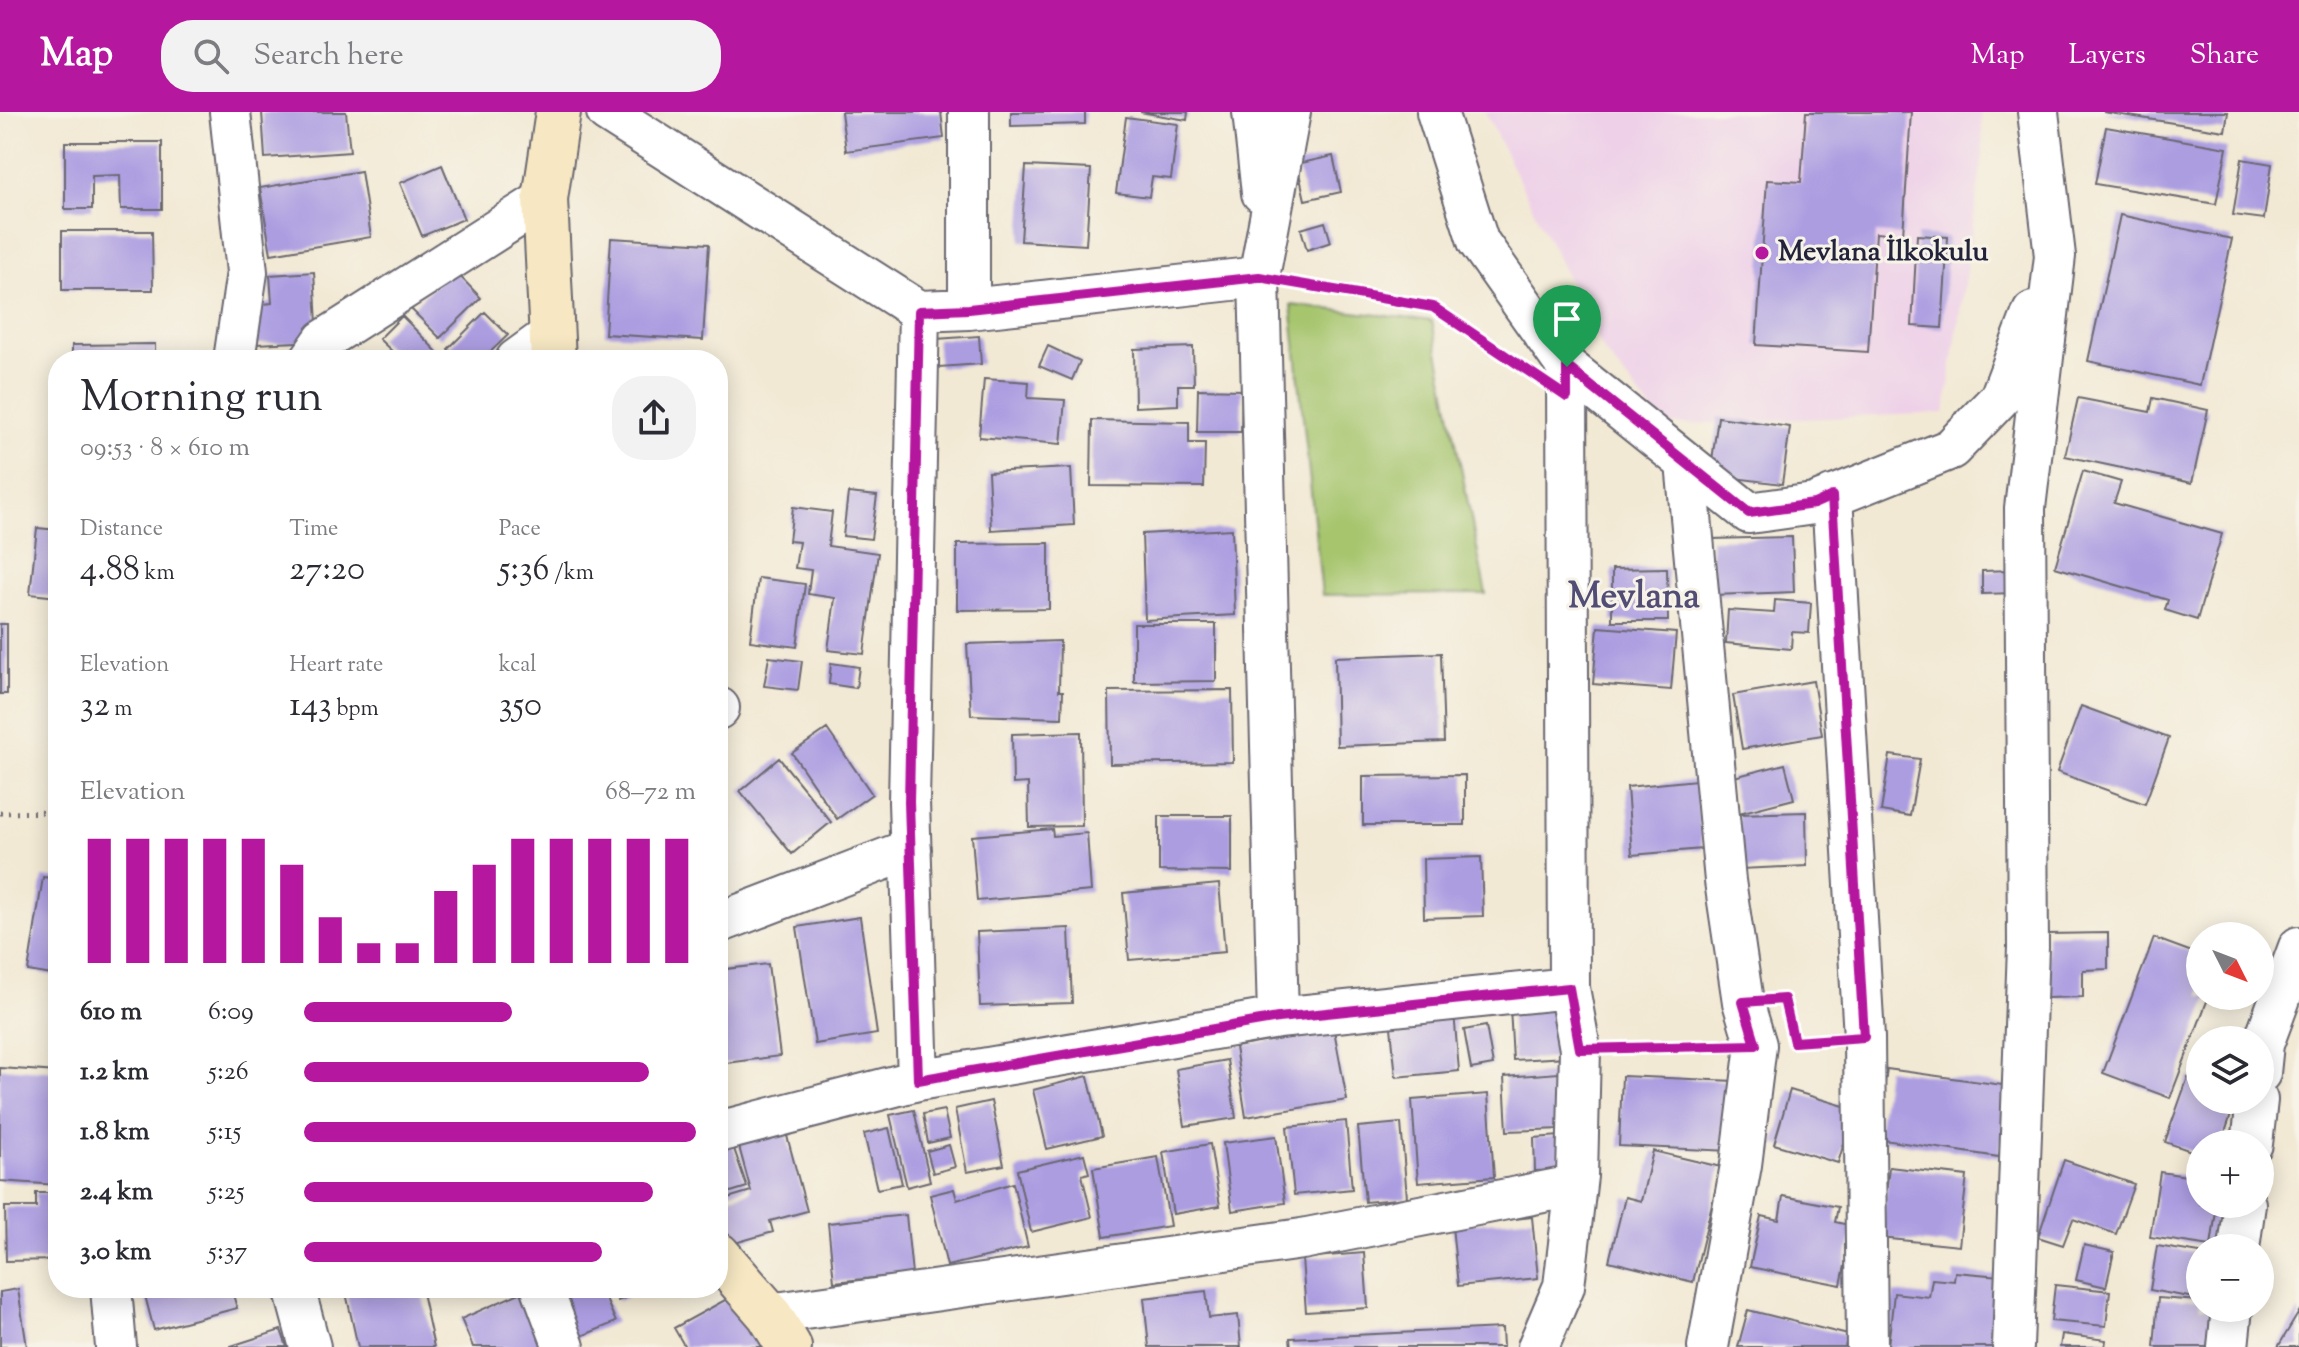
<!DOCTYPE html>
<html lang="en">
<head>
<meta charset="utf-8">
<style>
	:root { --surface:#fff; --page:#f2f2f3; --text:#2b2b33; --muted:#7c7c81; --accent:#b5179e }
	body { margin:0; font-family:"Sorts Mill Goudy",serif; background:var(--page); color:var(--text); height:100vh; display:flex; flex-direction:column; font-size:30px; white-space:nowrap }
	* { box-sizing:border-box; margin:0 }
	p { font-size:26px; color:var(--muted) }
	.icon { flex:none; width:44px; height:44px; fill:none; stroke:currentColor; stroke-width:2; stroke-linecap:round; stroke-linejoin:round }
	.map { position:relative; flex:1; overflow:hidden }
	.side { position:absolute; left:48px; top:238px; width:680px; height:948px; display:flex; flex-direction:column; background:var(--surface); border-radius:32px; box-shadow:0 4px 20px #0003 }
	.side>* { flex:none }
	.needle { width:52px; rotate:132deg }
	.fabs { position:absolute; left:2186px; top:810px; display:grid; gap:16px }
	.fabs a { display:grid; place-items:center; width:88px; height:88px; border-radius:50%; background:var(--surface); box-shadow:0 4px 20px #0003; font-size:40px }
	.pin { position:absolute; display:grid; place-items:center; width:68px; height:68px; color:#fff; margin:-82px -34px; border-radius:50% 50% 50% 0; rotate:-45deg; box-shadow:0 0 8px #0007 }
	.pin .icon { rotate:45deg }
	.round { display:grid; place-items:center; flex:none; width:84px; height:84px; border-radius:32px; background:var(--page) }
	.summary { display:flex; align-items:center; justify-content:space-between; height:136px; padding:0 32px }
	h1 { font-size:44px; font-weight:600; line-height:60px }
	.stats { display:grid; grid-template-columns:repeat(3,1fr); gap:12px; height:136px; padding:8px 32px }
	.stats div { display:grid; align-content:center }
	.stats b { font-size:34px; font-weight:600 }
	.stats small { font-size:22px; font-weight:400 }
	.stats p { font-size:22px }
	.chart { height:224px; padding:16px 32px }
	.chart p { display:flex; justify-content:space-between }
	.chart svg { width:100%; height:144px; margin-top:8px; stroke:var(--accent); stroke-width:6 }
	ul { padding:0 32px; list-style:none; font-size:26px }
	li { display:grid; grid-template-columns:128px 96px 1fr; align-items:center; height:60px }
	li i { height:20px; border-radius:10px; background:var(--accent) }
	header { display:flex; align-items:center; gap:48px; box-sizing:border-box; height:112px; padding:0 40px; background:var(--accent); color:#fff }
	header strong { font-size:38px }
	nav { display:flex; gap:44px; margin-inline-start:auto; font-size:28px }
	.search { width:560px; height:72px; background:var(--page); display:flex; align-items:center; gap:20px; box-sizing:border-box; padding:0 28px; border-radius:32px; color:var(--muted); font-size:30px }
	.map>svg:first-child { display:block }
	.built { fill:#eed0e8 }
	.green { fill:#a6c56d; stroke:#647454; stroke-width:2 }
	.building { fill:#ac9de1 }
	.lines { fill:none; stroke-linecap:round; stroke-linejoin:round }
	.street-casing { stroke:#6b6871; stroke-width:44 }
	.secondary-casing { stroke:#6b6871; stroke-width:48 }
	.path { stroke:#6b6871; stroke-width:5; stroke-dasharray:2 6; stroke-linecap:butt }
	.street { stroke:#fff; stroke-width:40 }
	.secondary { stroke:#f7e8c3; stroke-width:44 }
	.route-casing { stroke:#fff; stroke-width:16 }
	.route { stroke:#b5179e; stroke-width:10 }
	.poi-dot { fill:#b5179e; stroke:#f7f3e8; stroke-width:3 }
	.labels { text-anchor:middle; dominant-baseline:central; stroke-width:6; stroke-linejoin:round; paint-order:stroke }
	.poi-label { font-size:28px; font-weight:bold; fill:#22223b; stroke:#f7f3e8; text-anchor:start }
	.district-label { font-size:36px; font-weight:bold; fill:#524d75; stroke:#f7f3e8 }
</style>
</head>
<body>
<header>
<strong>Map</strong>
<div class="search"><svg class="icon" aria-label="search" viewBox="0 0 24 24"><circle cx="10" cy="10" r="6"/><path d="M15 15l6 6"/></svg>Search here</div>
<nav><a>Map</a><a>Layers</a><a>Share</a></nav>
</header>
<div class="map">
<svg width="2299" height="1235" viewBox="0 0 2299 1235">
	<rect width="100%" height="100%" fill="#f7f3e8"/>
	<filter id="ink" filterUnits="userSpaceOnUse"><feTurbulence type="fractalNoise" baseFrequency=".0125" numOctaves="2"/><feDisplacementMap in="SourceGraphic" scale="16" xChannelSelector="R" yChannelSelector="G"/><feConvolveMatrix kernelMatrix="1 2 1 2 8 2 1 2 1" color-interpolation-filters="sRGB"/></filter>
	<filter id="wash" filterUnits="userSpaceOnUse"><feTurbulence type="fractalNoise" baseFrequency=".006" numOctaves="4" result="noise"/><feDisplacementMap in="SourceGraphic" scale="32" xChannelSelector="R" yChannelSelector="G"/><feGaussianBlur stdDeviation="1.8" result="paint"/><feColorMatrix in="noise" values="0 0 0 0 0 0 0 0 0 0 0 0 0 0 0 0 0 1.4 0 .05"/><feComposite in="paint" operator="in"/></filter>
	<g filter="url(#wash)">
		<rect width="100%" height="100%" fill="#f2e9d4"/>
		<!-- built -->
		<path class="built" d="M1485 0H1981L1983 42 1945 301 1663 313 1604 239Z"/>
		<!-- green -->
		<path class="green" d="M1291 193 1432 209 1486 482 1322 483Z"/>
		<g id="blocks">
			<!-- building -->
			<path class="building" d="M262 0H346L350 40 265 46Z
				M841 0H941L944 26 846 39Z
				M1011 0H1085V12L1011 14Z
				M1140 0H1188L1187 8Z
				M1806 0H1911L1903 123 1876 121 1868 240 1756 233 1767 68 1801 70Z
				M2103 0H2228L2225 19Z
				M1126 5 1178 12 1171 67 1152 65 1149 85 1116 81Z
				M2106 15 2227 36 2216 92 2095 72Z
				M65 30H162V97H121L120 63 92 64V97H65Z
				M1333 44 1341 80 1305 88 1297 52Z
				M2242 47 2272 52 2264 107 2233 103Z
				M442 53 464 107 422 124 400 71Z
				M1026 54 1091 57 1086 133 1021 129Z
				M361 59 371 125 271 142 260 76Z
				M2120 103 2232 127 2200 273 2088 249Z
				M1325 110 1331 130 1307 138 1301 117Z
				M62 119H152L153 178H62Z
				M1917 123 1948 125 1942 216 1912 214Z
				M611 126 709 132 703 228 605 222Z
				M452 156 481 186 440 226 411 197Z
				M314 160 318 229 256 232 254 193 272 191 270 163Z
				M485 200 508 223 482 248H459L448 237Z
				M402 204 445 248H390L396 243 379 227Z
				M979 224 981 252 939 255 936 227Z
				M155 232V248H72V233Z
				M1048 234 1080 249 1072 268 1039 254Z
				M1193 235 1194 273H1178V293L1135 295 1134 237Z
				M984 267 1029 270 1028 286 1065 288 1061 332 979 325Z
				M1198 277 1242 278 1241 320H1197Z
				M2078 286 2150 300 2153 286 2208 298 2192 371 2065 344Z
				M1718 305 1790 315 1782 372 1710 363Z
				M1092 308 1189 310V331H1205L1204 375 1091 374Z
				M1071 356 1074 413 991 418 988 360Z
				M2083 359 2121 370 2114 391 2222 422 2197 508 2165 498 2168 488 2055 455Z
				M848 381 877 384 871 427 843 424Z
				M793 395 832 400 828 434 878 441 864 542 828 538 835 486 808 482 811 458 795 456 799 430 789 429Z
				M37 416 58 418V485L30 482Z
				M1232 417 1235 503 1145 508 1142 422Z
				M1792 425 1794 480 1713 483 1711 427Z
				M1049 431V497L957 498V432Z
				M1667 456 1668 509H1612V457Z
				M2013 458 2014 481 1982 482V459Z
				M758 466 805 472 797 535 750 529Z
				M1775 488 1811 491 1809 521 1792 520 1791 537 1726 531 1728 498 1774 501Z
				M0 512H7V582H0Z
				M1134 512H1216V569L1134 570Z
				M1598 515 1676 521 1671 578 1593 572Z
				M1060 529 1059 579H1063L1062 606 971 603 967 532Z
				M1441 541 1444 630 1337 634 1335 545Z
				M769 545 802 549 798 578 764 574Z
				M831 551 859 555 856 576 829 572Z
				M1813 569 1822 623 1742 637 1733 583Z
				M1232 578 1233 650 1110 652 1109 579Z
				M2081 594 2169 626 2145 692 2057 660Z
				M827 617 872 682 837 707 792 641Z
				M1081 620 1082 714 1029 715 1028 671 1013 672 1012 622Z
				M1890 643 1920 647 1910 704 1881 699Z
				M779 646 831 710 792 742 740 679Z
				M1785 652 1794 687 1739 701 1730 666Z
				M1465 663V713H1363V664Z
				M1696 668 1702 737 1632 743 1627 675Z
				M1806 700 1807 754 1740 757 1738 702Z
				M1159 704H1232V760L1159 759Z
				M1052 717 1053 724 1087 721 1091 779 977 789 972 724Z
				M1481 745 1483 804 1424 806 1423 747Z
				M43 765 58 767V864L28 859Z
				M1219 772 1225 840 1129 848 1123 781Z
				M860 805 877 922 815 932 797 815Z
				M1069 816 1072 891 980 894 977 820Z
				M2108 821V857L2083 858V885L2047 886V822Z
				M2154 826 2200 843V884H2209L2170 986 2103 961Z
				M768 852 780 944 718 952V858Z
				M1562 892 1566 945 1513 948 1510 895Z
				M1454 900 1459 959 1396 965 1390 905Z
				M1486 914 1493 953 1471 957 1464 918Z
				M1334 918 1347 988 1246 1005 1235 935Z
				M1227 948 1236 1006 1185 1014 1176 957Z
				M0 956 58 960V1073L0 1069Z
				M1887 957 2010 974 1999 1045 1877 1027Z
				M1559 961 1562 1017 1507 1019 1504 965Z
				M1088 964 1102 1024 1047 1037 1033 978Z
				M1622 964 1735 969 1732 1039 1619 1034Z
				M2188 965 2200 970V988H2236L2221 1032H2200V1042L2165 1030Z
				M1790 978 1854 997 1838 1051 1774 1032Z
				M1488 982 1494 1065 1418 1071 1412 988Z
				M991 989 1004 1053 967 1060 955 997Z
				M914 998 930 1069 907 1075 890 1003Z
				M944 998 950 1026 928 1031 923 1002Z
				M1346 1009 1352 1077 1294 1083 1287 1015Z
				M1401 1011 1407 1086 1365 1090 1358 1015Z
				M889 1016 902 1072 877 1077 864 1022Z
				M735 1020H786L807 1099 770 1109 773 1120 728 1133 718 1089 751 1079Z
				M1276 1024 1285 1091 1232 1099 1223 1031Z
				M1560 1024 1561 1058 1535 1059 1534 1026Z
				M730 1025 747 1075 718 1084V1029Z
				M1210 1032 1220 1094 1173 1102 1163 1040Z
				M949 1033 955 1055 933 1061 927 1039Z
				M1653 1039 1721 1055 1693 1170 1609 1149 1625 1085 1641 1089Z
				M1084 1042 1089 1061 1082 1063 1092 1105 1031 1120 1017 1058Z
				M1158 1045 1170 1114 1104 1125 1093 1056Z
				M2064 1048 2134 1072 2116 1122 2073 1107 2063 1133 2038 1125Z
				M1889 1055 1967 1064 1959 1134 1881 1126Z
				M2160 1060 2200 1066V1092H2217L2211 1134 2150 1125Z
				M1013 1071 1028 1135 947 1154 930 1083 954 1077 957 1088Z
				M36 1081H58V1148L6 1149 5 1095H36Z
				M1783 1084 1838 1095 1835 1110 1853 1114 1841 1173 1750 1155 1761 1104 1779 1108Z
				M906 1103 912 1162 834 1170 828 1111Z
				M1532 1105 1538 1166 1458 1174 1452 1114Z
				M2084 1133 2114 1140 2106 1175 2076 1168Z
				M2157 1134 2200 1141V1187L2150 1178Z
				M1364 1141 1368 1196 1306 1200 1302 1146Z
				M1955 1160 2000 1164 1992 1235H1888L1894 1181 1929 1185 1932 1167 1954 1169Z
				M2055 1173 2110 1179 2106 1214 2051 1209Z
				M143 1176H231L237 1196 154 1218Z
				M369 1176H421L434 1235H358L346 1181Z
				M568 1176H601L616 1210 572 1228 553 1183Z
				M612 1176H647L618 1189Z
				M18 1177 27 1235H0V1180Z
				M745 1177 777 1235H685L674 1216Z
				M524 1179 547 1235H473L461 1207Z
				M1206 1179 1209 1206 1238 1203 1241 1235H1149L1144 1186Z
				M2158 1186 2200 1189V1196H2214L2211 1235H2154Z
				M1748 1198 1848 1223 1845 1235H1738Z
				M2299 1200V1235H2278Z
				M1502 1216 1503 1235H1291L1290 1226Z
				M281 1218 287 1235H231V1234Z
				M2062 1222 2106 1228 2105 1235H2060Z"/>
		</g>
	</g>
	<g filter="url(#ink)">
		<use href="#blocks" fill-opacity="0" stroke="#6b6871" stroke-width="2"/>
		<g class="lines">
			<defs>
				<path id="street" d="M230 0 247 160 234 248
					M607 0 919 199 969 197 1259 165 1290 0
					M969 0V197
					M1253 0 1262 81
					M1437 0 1478 129 1567 255 1569 876 1580 937 1577 1064 1564 1174 1538 1235
					M1259 165 1278 906
					M310 248 324 228 545 87
					M516 248 553 221
					M1567 255 1749 401 1814 392 1951 337 2000 286 2033 200
					M1686 351 1725 769 1743 890 1756 933 1741 1053 1708 1235
					M1832 384 1864 925 1867 1235
					M718 597 719 596
					M718 811 911 737
					M2260 961 2263 932 2299 835
					M918 968 909 690 919 199
					M718 1020 918 968 1278 906 1569 876
					M2252 1032 2257 988
					M2239 1136 2245 1092
					M111 1176 116 1235
					M294 1176 310 1235
					M542 1176 564 1235
					M769 1202 1302 1127 1574 1074
					M2013 1235 2028 835 2025 396 2055 144 2038 0
					M2228 1235 2232 1196"/>
				<path id="secondary" d="M553 248 545 87 558 0
					M718 1143 769 1202 789 1235"/>
			</defs>
			<!-- street casing -->
			<use href="#street" class="street-casing"/>
			<!-- secondary casing -->
			<use href="#secondary" class="secondary-casing"/>
			<!-- path -->
			<path class="path" d="M1296 171 1433 195 1511 248
				M0 701 58 700
				M1794 929 1827 927
				M1617 936 1719 934"/>
			<!-- street -->
			<use href="#street" class="street"/>
			<!-- secondary -->
			<use href="#secondary" class="secondary"/>
		</g>
	</g>
	<g class="lines" filter="url(#ink)">
		<defs>
			<path id="route" d="M1259 165 1433 195 1567 285V255L1749 401 1814 392 1832 384 1864 925 1794 930 1784 887 1743 890 1756 933 1580 937 1569 876 1278 906 918 968 909 690 919 199 969 197Z"/>
		</defs>
		<!-- route casing -->
		<use href="#route" class="route-casing"/>
		<!-- route -->
		<use href="#route" class="route"/>
	</g>
	<!-- markers -->
	<circle class="poi-dot" cx="1762" cy="141" r="8"/>
	<g class="labels">
		<!-- poi labels -->
		<g class="poi-label">
			<text x="1778" y="141">Mevlana İlkokulu</text>
		</g>
		<!-- district labels -->
		<g class="district-label">
			<text x="1634" y="486">Mevlana</text>
		</g>
	</g>
</svg>
<div class="fabs">
<a><svg class="needle" viewBox="-14 -14 28 28"><path d="M0-13l5 13h-10z" fill="#e53935"/><path d="M0 13l5-13h-10z" fill="#7c7c81"/></svg></a>
<a><svg class="icon" aria-label="layers" viewBox="0 0 24 24"><path d="M12 4l9 5-9 5-9-5zM3 14l9 5 9-5"/></svg></a>
<a>+</a>
<a>−</a>
</div>
<div class="pin" style="left:1567px;top:255px;background:#1e9e55"><svg class="icon" aria-label="arrive" viewBox="0 0 24 24"><path d="M6 21V4h12l-3 4 3 4H6"/></svg></div>
<section class="side">
<div class="summary"><div><h1>Morning run</h1><p>09:53 · 8 × 610 m</p></div><a class="round"><svg class="icon" aria-label="share" viewBox="0 0 24 24"><path d="M12 15V3M7 8l5-5 5 5M5 13v7h14v-7"/></svg></a></div>
<div class="stats">
<div><p>Distance</p><b>4.88<small> km</small></b></div>
<div><p>Time</p><b>27:20</b></div>
<div><p>Pace</p><b>5:36<small> /km</small></b></div>
</div>
<div class="stats">
<div><p>Elevation</p><b>32<small> m</small></b></div>
<div><p>Heart rate</p><b>143<small> bpm</small></b></div>
<div><p>kcal</p><b>350</b></div>
</div>
<div class="chart"><p><span>Elevation</span>68–72 m</p>
<svg viewBox="0 0 160 44" preserveAspectRatio="none"><path d="M5 44V6M15 44V6M25 44V6M35 44V6M45 44V6M55 44V14M65 44V30M75 44V38M85 44V38M95 44V22M105 44V14M115 44V6M125 44V6M135 44V6M145 44V6M155 44V6"/></svg>
</div>
<ul>
<li><b>610 m</b>6:09<i style="width:53%"></i></li>
<li><b>1.2 km</b>5:26<i style="width:88%"></i></li>
<li><b>1.8 km</b>5:15<i style="width:100%"></i></li>
<li><b>2.4 km</b>5:25<i style="width:89%"></i></li>
<li><b>3.0 km</b>5:37<i style="width:76%"></i></li>
</ul>
</section>
</div>
</body>
</html>
